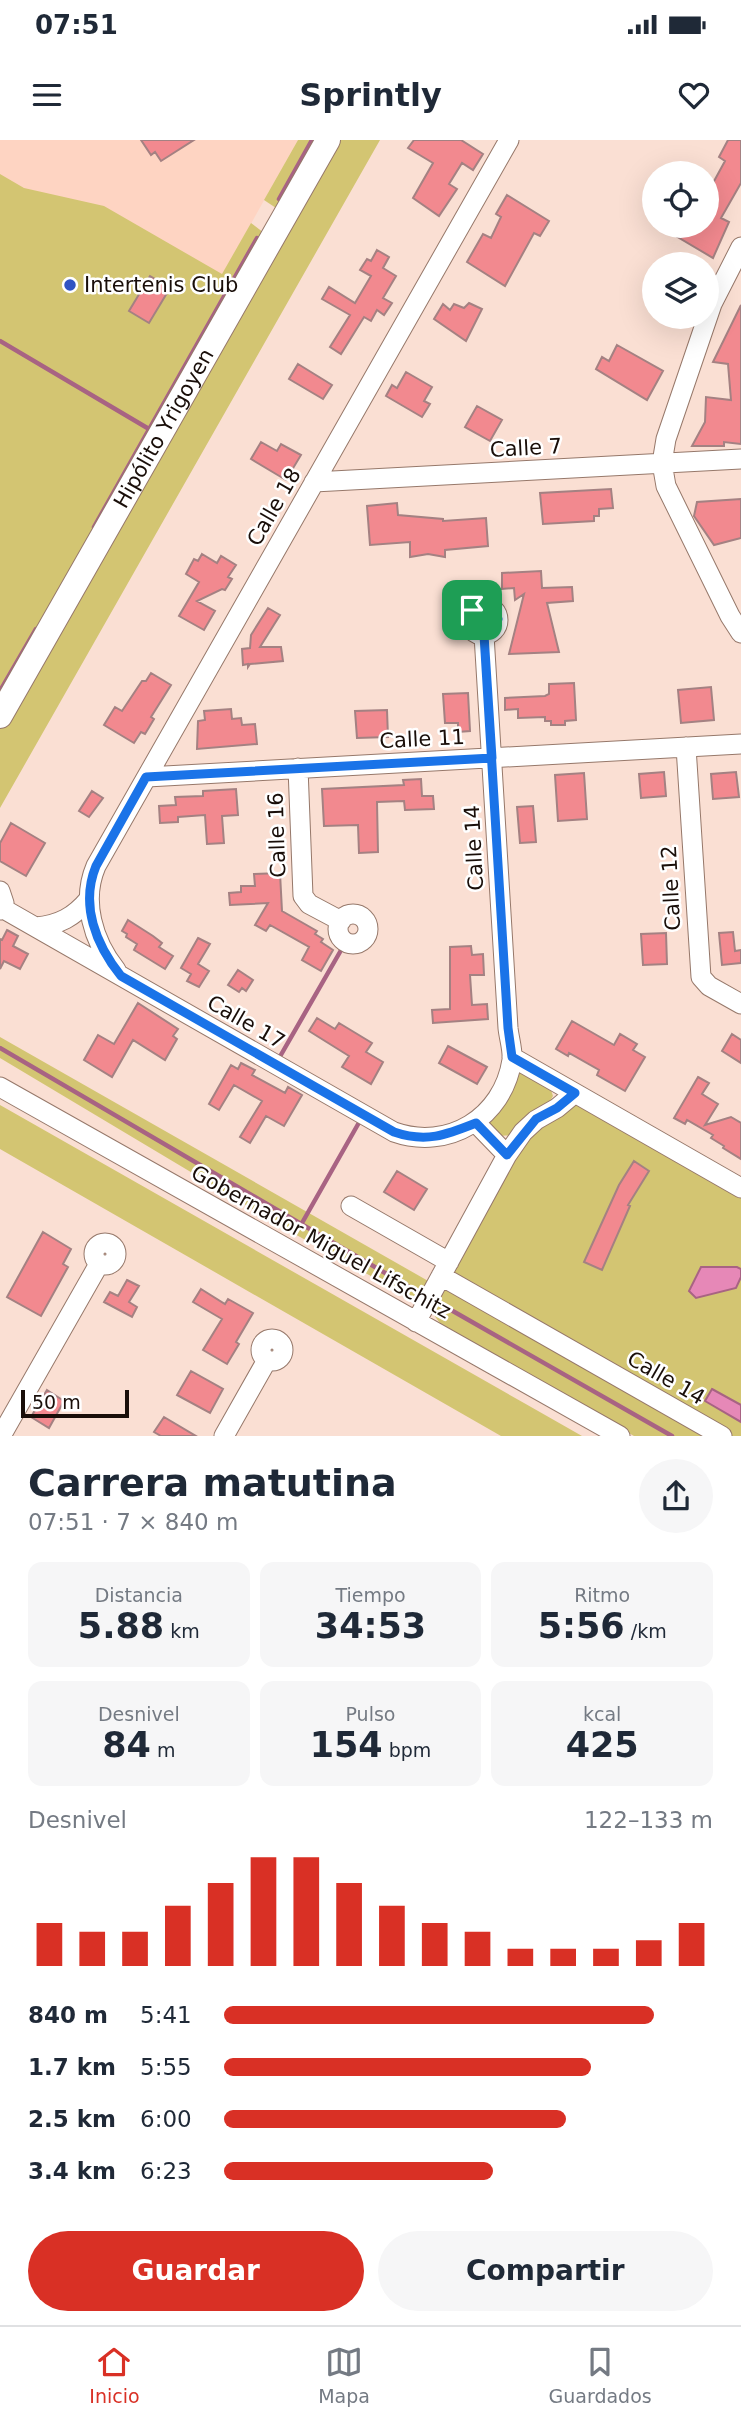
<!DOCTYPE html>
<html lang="es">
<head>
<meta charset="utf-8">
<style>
	:root { --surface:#fff; --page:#f6f6f7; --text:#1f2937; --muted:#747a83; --line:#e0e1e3; --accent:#d93025 }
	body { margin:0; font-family:"DejaVu Sans",sans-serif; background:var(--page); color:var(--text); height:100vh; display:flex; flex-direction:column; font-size:26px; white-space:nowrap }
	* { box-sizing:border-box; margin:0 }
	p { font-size:23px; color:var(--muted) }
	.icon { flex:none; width:38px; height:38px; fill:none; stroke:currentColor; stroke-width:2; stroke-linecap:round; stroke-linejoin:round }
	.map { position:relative; height:1296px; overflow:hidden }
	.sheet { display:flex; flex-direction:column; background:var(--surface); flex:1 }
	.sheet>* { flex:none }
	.controls { position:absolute; left:642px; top:21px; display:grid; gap:14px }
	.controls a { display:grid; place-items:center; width:77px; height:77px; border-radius:50%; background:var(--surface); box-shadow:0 7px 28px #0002; font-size:35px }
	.scale { position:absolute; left:21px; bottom:18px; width:108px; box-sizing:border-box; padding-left:7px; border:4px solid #190e09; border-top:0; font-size:19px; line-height:24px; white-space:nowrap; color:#190e09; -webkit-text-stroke:5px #fff; paint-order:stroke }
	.pin { position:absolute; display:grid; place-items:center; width:60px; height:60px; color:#fff; margin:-30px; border-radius:14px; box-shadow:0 4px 10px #0006 }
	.round { display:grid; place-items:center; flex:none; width:74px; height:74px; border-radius:37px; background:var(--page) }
	.head { display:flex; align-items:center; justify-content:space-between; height:119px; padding:0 28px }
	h1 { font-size:38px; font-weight:800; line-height:52px }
	.stats { display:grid; grid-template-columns:repeat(3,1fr); gap:10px; height:119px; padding:7px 28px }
	.stats div { display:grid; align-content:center; border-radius:14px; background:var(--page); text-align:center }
	.stats b { font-size:35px; font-weight:800 }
	.stats small { font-size:19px; font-weight:400 }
	.stats p { font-size:19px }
	.chart { height:196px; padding:14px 28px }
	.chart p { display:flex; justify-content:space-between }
	.chart svg { width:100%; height:126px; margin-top:7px; stroke:var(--accent); stroke-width:6 }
	.action { display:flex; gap:14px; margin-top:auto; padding:14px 28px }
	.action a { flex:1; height:80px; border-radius:42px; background:var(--accent); color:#fff; font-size:28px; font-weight:800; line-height:80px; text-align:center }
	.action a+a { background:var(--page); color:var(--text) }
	ul { padding:0 28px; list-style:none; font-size:23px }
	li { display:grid; grid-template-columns:112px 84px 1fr; align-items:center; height:52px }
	li i { height:18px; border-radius:9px; background:var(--accent) }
	.status { display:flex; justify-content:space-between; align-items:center; height:49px; padding:0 35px; background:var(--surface); direction:ltr }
	.status svg { height:19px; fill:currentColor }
	header { display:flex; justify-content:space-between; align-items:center; height:91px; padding:0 28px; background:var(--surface); font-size:32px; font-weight:800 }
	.menu { display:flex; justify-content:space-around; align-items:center; height:98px; border-top:2px solid var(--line); background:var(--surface); font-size:19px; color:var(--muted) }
	.menu a { display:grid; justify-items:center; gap:4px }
	.menu .selected { color:var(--accent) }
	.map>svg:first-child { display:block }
	.built { fill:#fed4c2 }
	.green { fill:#d3c572 }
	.water { fill:#e688b7; stroke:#a86383; stroke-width:2 }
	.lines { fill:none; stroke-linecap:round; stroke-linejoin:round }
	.stream { stroke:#a86383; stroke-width:4.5 }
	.building { fill:#f2898f; stroke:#a48182; stroke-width:2 }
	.minor-casing { stroke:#96786a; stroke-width:21 }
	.major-casing { stroke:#96786a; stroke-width:26 }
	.minor { stroke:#fff; stroke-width:19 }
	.major { stroke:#fff; stroke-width:24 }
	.route-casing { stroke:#fff; stroke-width:14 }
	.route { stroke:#1a73e8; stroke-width:9 }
	.poi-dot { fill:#3053c3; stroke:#fff; stroke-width:2.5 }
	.labels { text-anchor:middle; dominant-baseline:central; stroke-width:5; stroke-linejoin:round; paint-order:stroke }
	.poi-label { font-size:21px; fill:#190e09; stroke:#fff; text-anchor:start }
	.street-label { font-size:21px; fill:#190e09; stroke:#fff }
</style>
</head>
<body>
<div class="status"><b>07:51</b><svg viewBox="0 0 49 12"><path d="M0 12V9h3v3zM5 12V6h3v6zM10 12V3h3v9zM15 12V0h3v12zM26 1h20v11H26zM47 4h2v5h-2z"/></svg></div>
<header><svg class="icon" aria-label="menu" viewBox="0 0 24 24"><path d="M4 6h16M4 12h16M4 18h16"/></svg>Sprintly<svg class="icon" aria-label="heart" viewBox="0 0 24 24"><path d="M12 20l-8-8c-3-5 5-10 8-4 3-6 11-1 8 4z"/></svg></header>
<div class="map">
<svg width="741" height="1296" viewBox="0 0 741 1296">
	<rect width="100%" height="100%" fill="#fadfd3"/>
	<!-- built -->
	<path class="built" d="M0 0H298L141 279 0 196Z"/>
	<!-- green -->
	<path class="green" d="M298 0H320L276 68 264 60Z
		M336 0H380L0 668V589Z
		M0 34 24 48 104 66 222 134 251 83 264 93 0 560Z
		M0 897 430 1142 418 1162 291 1092 0 918Z
		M523 932 551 950 553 956 550 961 514 995 498 996 488 984 517 933Z
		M575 953 741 1048V1296H634L442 1186 431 1171 507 1015Z
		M0 965 524 1263 582 1296H501L0 1009Z"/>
	<!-- water -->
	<path class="water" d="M701 1127H737L741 1129V1137L736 1148 696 1158 689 1151Z
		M712 1249 741 1265V1282L705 1261Z"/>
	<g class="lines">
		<!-- stream -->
		<path class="stream" d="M279 59 312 0
			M0 201 149 289
			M94 387 257 98
			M0 551 36 489
			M0 908 416 1151
			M278 920 344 805
			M302 1083 361 979
			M444 1166 672 1296"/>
	</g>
	<!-- building -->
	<path class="building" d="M141 0H194L161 21 155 12 151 15Z
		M414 0H461L483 14 473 30 462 23 449 44 457 49 439 76 413 58 433 23 408 8Z
		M728 0H741V43L721 78 729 82 713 118 659 86H707V54L725 21 719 17Z
		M507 55 549 81 540 96 534 93 505 146 467 122 483 94 491 98 501 77 496 74Z
		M377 110 389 117 383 128 396 136 383 158 392 163 384 175 377 170 371 181 364 177 341 214 330 207 350 175 322 159 329 147 355 163 371 136 360 130 367 119 371 121Z
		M150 136 170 148 149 183 129 171Z
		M469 163 482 169 466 201 434 179 443 164 450 170 454 164 464 168Z
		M741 165V304L724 302V306H692L705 282 706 257 731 260 728 224 713 222Z
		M617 205 663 231 647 260 596 229 602 217 609 221Z
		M298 224 332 245 323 259 289 239Z
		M406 232 432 247 424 261 430 264 422 277 386 256 392 245 397 248Z
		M477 266 502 280 490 301 465 287Z
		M261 302 277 311 281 304 301 315 286 340 251 319Z
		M611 349 613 368 599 369V376H594V381L543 384 540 353Z
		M741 359V398L714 405 694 376 697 362Z
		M397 363 398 375 443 379V381L486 378 488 406 445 410V417L428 414 410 417V402L370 405 367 366Z
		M202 414 217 423 221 416 236 425 228 437 232 439 225 450 222 449 197 461 215 471 204 490 179 476 199 442 186 434 194 419 198 421Z
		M541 431 542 448 572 447 573 461 547 463 559 512 509 514 524 454 515 460 514 448 502 449V433Z
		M268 468 280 475 260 507H281L283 521 250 524 248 527V524L243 525 242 509 250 508 251 495Z
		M151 533 171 545 151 577 154 579 145 594 141 592 134 603 104 585 115 567 122 571 142 541H146Z
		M574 543 576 580 565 581V585H551V581H545V577L518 578V569L505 570V558L545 556 549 554V544Z
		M711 547 714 580 681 583 678 550Z
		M468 553 470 591 458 592V583H445L443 554Z
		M231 569 232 579 241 578 242 585 255 584 257 604 197 609 198 581 205 580 204 571Z
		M387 570 388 597 357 598 355 571Z
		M664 632 666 656 641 658 639 634Z
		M736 632 739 657 713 659 711 634Z
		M584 633 587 679 558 681 555 635Z
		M421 639 422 656H433L434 669 405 670 404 661 377 662 378 712 359 713 358 685 324 686 322 649 404 645 403 640Z
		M236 649 238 675 222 676 224 703 207 704 205 675 178 677V682L160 683 159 666 176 665 175 657 203 656V651Z
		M92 651 103 658 89 677 79 671Z
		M533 666 536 702 520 703 517 667Z
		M11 683 45 703 26 736 0 721V703Z
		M280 733 282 771 317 791 315 794 323 799 321 802 333 810 321 831 302 820 309 807 270 785 266 791 255 785 268 763 230 765 229 753 241 752V746H255L254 734Z
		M128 780 153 796 162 803 159 807 173 816 165 829 134 810 137 804 126 797 127 794 122 791Z
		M7 790 18 796 13 806 28 814 20 829 4 821 0 829V799L2 800Z
		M733 792 735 811 741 810V823L722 825 719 793Z
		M666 793 667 824 643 825 641 794Z
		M198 798 210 804 198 824 209 831 199 847 187 841 191 834 181 828Z
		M471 806 472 815 483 814 484 835H470L472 865 487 864 488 879 433 883 432 870 450 869V807Z
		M238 830 253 840 246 851 242 848 239 852 228 845Z
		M138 863 178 889 173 896 177 899 165 920 133 900 112 937 84 920 98 895 114 904Z
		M317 878 335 889 339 883 372 903 366 912 383 922 371 944 342 927 349 916 309 891Z
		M572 881 614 905 620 894 637 904 633 910 645 917 625 951 597 935 599 930 569 913 568 916 556 909Z
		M732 894 741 900V923L722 911Z
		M448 906 487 927 477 944 439 923Z
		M241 923 255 930 252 935 285 953 288 947 302 955 284 986 266 976 250 1003 240 997 262 961 234 945 219 970 209 964 231 925 238 929Z
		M698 937 709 943 702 954 718 964 705 985 731 977 741 983V1019L723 1008 724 1006 711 998 713 995 687 980 685 984 674 978Z
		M634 1021 649 1031 628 1065 630 1066 602 1130 584 1122 619 1045Z
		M397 1031 427 1049 414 1070 384 1052Z
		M43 1092 71 1109 63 1124 68 1127 41 1176 7 1157Z
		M127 1140 139 1146 129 1162 137 1167 132 1177 104 1162 110 1152 118 1156Z
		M201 1149 225 1164 228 1159 253 1173 236 1202 239 1204 227 1224 203 1210 222 1179 193 1162Z
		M191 1231 223 1249 210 1273 177 1255Z
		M47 1250 64 1261 49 1288 31 1277Z
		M164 1277 196 1296H161L154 1292Z"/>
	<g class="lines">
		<defs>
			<path id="minor" d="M741 107 712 164 666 299 662 323 666 346 730 476 741 493
				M314 342 741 319
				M468 480a15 15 0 1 1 30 0a15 15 0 1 1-30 0Z
				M686 607 701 837 709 846 741 864
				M298 628 303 756 309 764 341 781
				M147 637 741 604
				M0 751 4 763 0 770
				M2 768 394 992C448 1011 503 978 512 920 513 910 509 898 508 888L484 495
				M338 789a15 15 0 1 1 30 0a15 15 0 1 1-30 0Z
				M36 787C59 785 74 777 89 759
				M116 830C93 801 81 761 96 726L509 0
				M512 917 741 1048
				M0 947 620 1296
				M476 983 507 1015
				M351 1066 449 1122
				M94 1114a11 11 0 1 1 22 0a11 11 0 1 1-22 0Z
				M441 1136 722 1296
				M416 1182 507 1015 523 992 536 980 557 968 575 953
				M261 1210a11 11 0 1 1 22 0a11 11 0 1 1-22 0Z
				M1 1296 99 1124
				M224 1296 267 1220"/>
			<g id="major">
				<path id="s1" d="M0 576 328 0"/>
			</g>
		</defs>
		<!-- minor casing -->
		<use href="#minor" class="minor-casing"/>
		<!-- major casing -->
		<use href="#major" class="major-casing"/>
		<!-- minor -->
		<use href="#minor" class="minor"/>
		<!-- major -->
		<use href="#major" class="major"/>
	</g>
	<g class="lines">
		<defs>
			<path id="route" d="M472 470C464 482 470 493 484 495L492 618 146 637 96 726C80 765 96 805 121 836L394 992C426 1003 446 995 476 983L507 1015 536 979 557 968 575 953 512 917 508 888C500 757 492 626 484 495L494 490 498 479C494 466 483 461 472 470"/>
		</defs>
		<!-- route casing -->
		<use href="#route" class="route-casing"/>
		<!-- route -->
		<use href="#route" class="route"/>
	</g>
	<!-- markers -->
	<circle class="poi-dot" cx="70" cy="145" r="7"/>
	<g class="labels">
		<!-- poi labels -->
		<g class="poi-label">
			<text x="84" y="145">Intertenis Club</text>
		</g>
		<!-- street labels -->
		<g class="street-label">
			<text stroke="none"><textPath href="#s1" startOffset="331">Hipólito Yrigoyen</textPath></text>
			<text transform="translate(526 308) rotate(-3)">Calle 7</text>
			<text transform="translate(274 367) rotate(-60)">Calle 18</text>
			<text transform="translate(422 599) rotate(-3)">Calle 11</text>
			<text transform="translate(277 695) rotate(-92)">Calle 16</text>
			<text transform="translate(474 708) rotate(-93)">Calle 14</text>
			<text transform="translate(671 748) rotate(-93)">Calle 12</text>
			<text transform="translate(246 882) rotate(30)">Calle 17</text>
			<text transform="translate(321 1102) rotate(29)">Gobernador Miguel Lifschitz</text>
			<text transform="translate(666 1238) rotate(30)">Calle 14</text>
		</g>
	</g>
</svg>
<div class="controls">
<a><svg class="icon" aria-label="locate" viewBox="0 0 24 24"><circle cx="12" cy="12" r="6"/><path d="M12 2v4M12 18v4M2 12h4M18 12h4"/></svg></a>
<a><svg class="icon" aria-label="layers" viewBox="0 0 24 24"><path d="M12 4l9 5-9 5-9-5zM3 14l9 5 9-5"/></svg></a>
</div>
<div class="scale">50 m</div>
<div class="pin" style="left:472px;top:470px;background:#1e9e55"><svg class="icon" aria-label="arrive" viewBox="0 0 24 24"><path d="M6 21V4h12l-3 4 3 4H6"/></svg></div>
</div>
<section class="sheet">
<div class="head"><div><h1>Carrera matutina</h1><p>07:51 · 7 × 840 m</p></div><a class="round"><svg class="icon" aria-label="share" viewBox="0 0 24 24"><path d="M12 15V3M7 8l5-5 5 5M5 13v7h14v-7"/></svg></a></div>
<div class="stats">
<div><p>Distancia</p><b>5.88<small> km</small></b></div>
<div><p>Tiempo</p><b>34:53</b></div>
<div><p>Ritmo</p><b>5:56<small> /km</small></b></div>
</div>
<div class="stats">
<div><p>Desnivel</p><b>84<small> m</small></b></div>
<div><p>Pulso</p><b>154<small> bpm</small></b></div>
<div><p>kcal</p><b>425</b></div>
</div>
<div class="chart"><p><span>Desnivel</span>122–133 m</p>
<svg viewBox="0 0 160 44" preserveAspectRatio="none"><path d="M5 44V29M15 44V32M25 44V32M35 44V23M45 44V15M55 44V6M65 44V6M75 44V15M85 44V23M95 44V29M105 44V32M115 44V38M125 44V38M135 44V38M145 44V35M155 44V29"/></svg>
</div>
<ul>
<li><b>840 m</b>5:41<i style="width:88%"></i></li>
<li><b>1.7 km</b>5:55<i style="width:75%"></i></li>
<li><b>2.5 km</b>6:00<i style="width:70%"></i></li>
<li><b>3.4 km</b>6:23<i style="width:55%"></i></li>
</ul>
<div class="action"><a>Guardar</a><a>Compartir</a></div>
</section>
<nav class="menu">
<a class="selected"><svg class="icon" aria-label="home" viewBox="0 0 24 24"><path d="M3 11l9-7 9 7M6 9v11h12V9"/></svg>Inicio</a>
<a><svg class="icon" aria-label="map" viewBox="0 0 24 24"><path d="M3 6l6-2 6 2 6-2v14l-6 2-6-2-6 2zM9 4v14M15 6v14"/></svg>Mapa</a>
<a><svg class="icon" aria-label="saved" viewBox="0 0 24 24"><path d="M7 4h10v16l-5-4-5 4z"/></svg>Guardados</a>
</nav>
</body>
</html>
